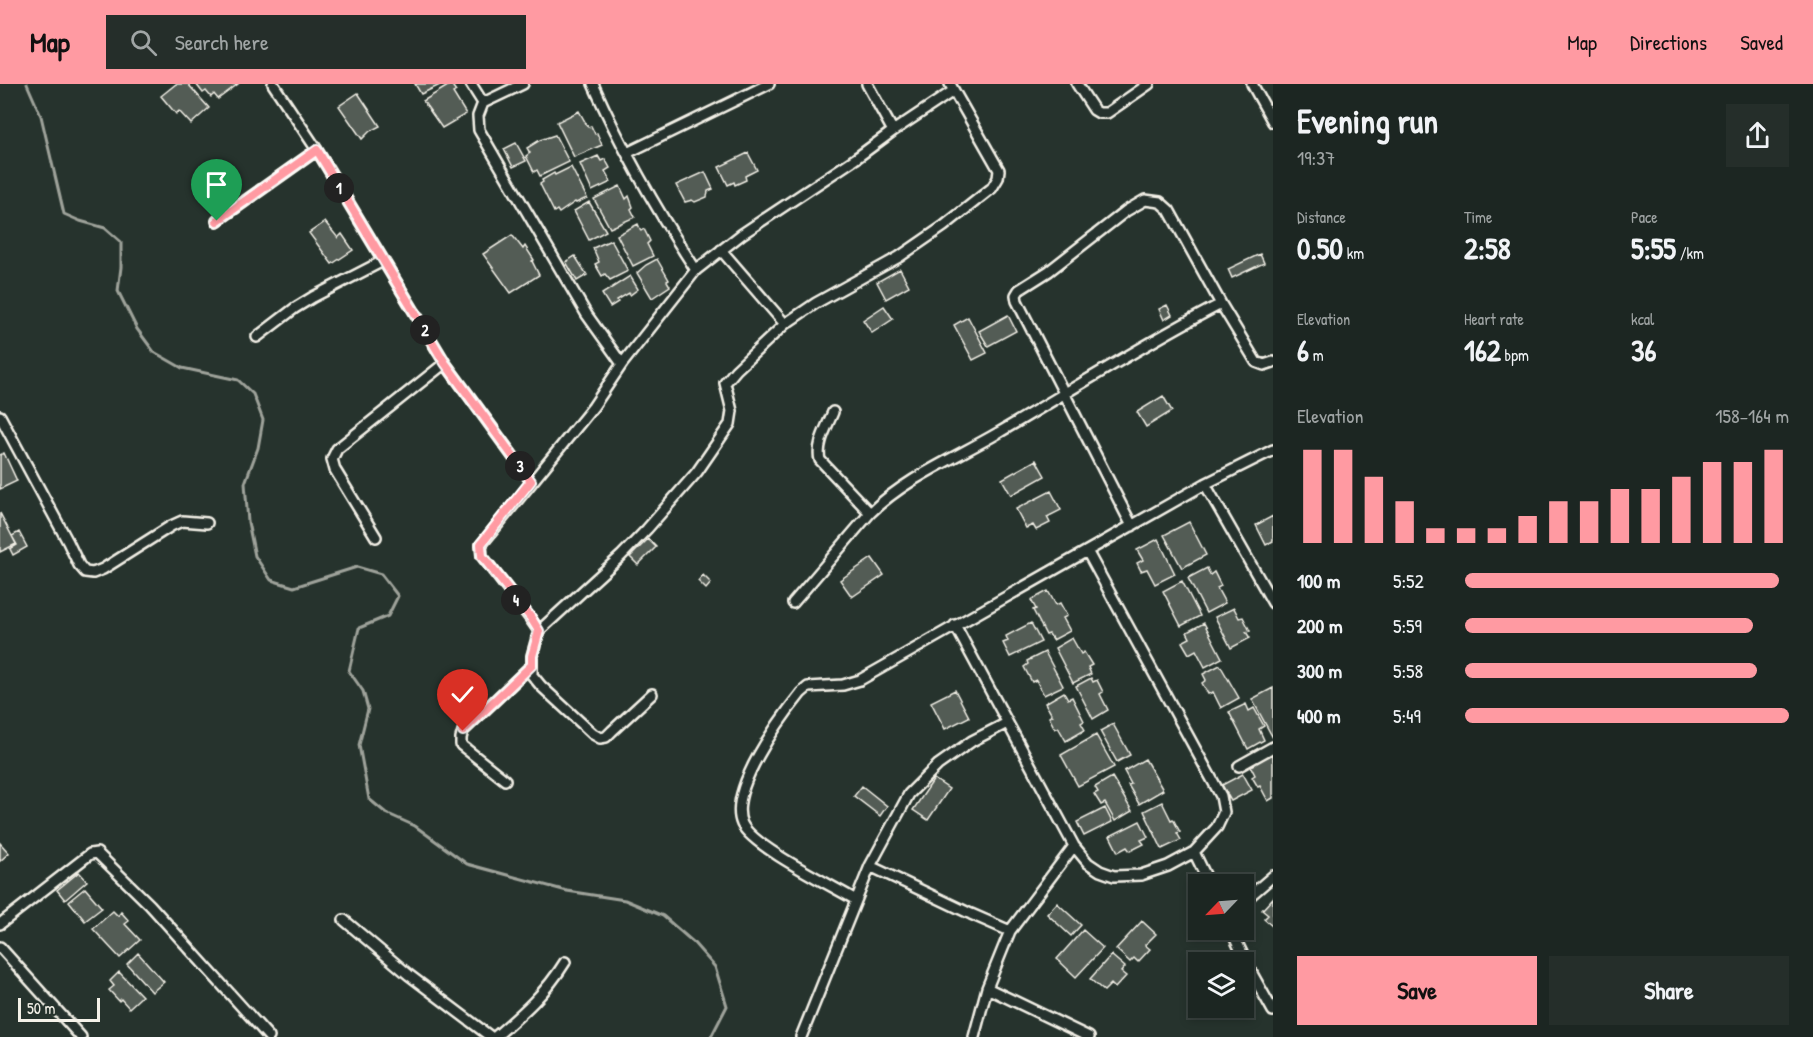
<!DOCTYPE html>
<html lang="en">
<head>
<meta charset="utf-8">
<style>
	:root { --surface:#1c2622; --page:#252e2a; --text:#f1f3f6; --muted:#a0a5a5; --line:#3a4340; --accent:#ff9aa2 }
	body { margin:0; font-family:"Patrick Hand",sans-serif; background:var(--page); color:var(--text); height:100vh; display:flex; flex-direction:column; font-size:22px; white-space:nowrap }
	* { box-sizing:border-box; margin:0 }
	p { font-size:20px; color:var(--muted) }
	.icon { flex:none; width:33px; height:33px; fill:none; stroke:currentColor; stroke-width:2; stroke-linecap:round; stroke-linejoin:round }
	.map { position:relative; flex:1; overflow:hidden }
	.panel { display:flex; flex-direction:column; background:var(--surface); width:540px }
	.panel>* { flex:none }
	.needle { width:39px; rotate:245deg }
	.tools { position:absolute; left:1188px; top:790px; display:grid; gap:12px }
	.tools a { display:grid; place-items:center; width:66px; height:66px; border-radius:0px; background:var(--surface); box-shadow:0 3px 9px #0003,0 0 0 2px var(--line); font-size:30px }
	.scale { position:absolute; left:18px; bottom:15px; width:82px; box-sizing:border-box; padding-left:6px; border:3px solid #f4f1e8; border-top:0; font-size:16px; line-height:21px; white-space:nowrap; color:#f4f1e8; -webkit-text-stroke:4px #26332d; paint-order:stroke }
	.pin { position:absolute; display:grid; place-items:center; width:51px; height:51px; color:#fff; margin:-62px -26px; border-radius:50% 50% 50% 0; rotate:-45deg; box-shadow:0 0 6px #0007 }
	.pin .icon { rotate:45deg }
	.km { position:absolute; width:30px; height:30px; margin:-15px; border-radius:50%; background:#222; color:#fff; font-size:16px; line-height:30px; text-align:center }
	.round { display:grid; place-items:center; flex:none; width:63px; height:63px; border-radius:0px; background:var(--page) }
	.headline { display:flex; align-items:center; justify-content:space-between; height:102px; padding:0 24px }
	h1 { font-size:33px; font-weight:700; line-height:45px }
	.metrics { display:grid; grid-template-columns:repeat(3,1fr); gap:9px; height:102px; padding:6px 24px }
	.metrics div { display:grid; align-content:center }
	.metrics b { font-size:30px; font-weight:700 }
	.metrics small { font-size:16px; font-weight:400 }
	.metrics p { font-size:16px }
	.chart { height:168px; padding:12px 24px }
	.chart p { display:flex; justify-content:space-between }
	.chart svg { width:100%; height:108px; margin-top:6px; stroke:var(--accent); stroke-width:6 }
	.button { display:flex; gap:12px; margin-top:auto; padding:12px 24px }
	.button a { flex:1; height:69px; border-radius:0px; background:var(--accent); color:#111; font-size:24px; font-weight:700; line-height:69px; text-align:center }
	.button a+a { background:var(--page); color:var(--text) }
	ul { padding:0 24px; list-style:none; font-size:20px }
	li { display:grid; grid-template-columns:96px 72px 1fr; align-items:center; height:45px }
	li i { height:15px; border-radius:8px; background:var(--accent) }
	header { display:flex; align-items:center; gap:36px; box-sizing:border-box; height:84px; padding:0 30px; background:var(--accent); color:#111 }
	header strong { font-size:28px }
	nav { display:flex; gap:33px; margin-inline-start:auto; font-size:21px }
	.search { width:420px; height:54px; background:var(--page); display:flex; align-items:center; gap:15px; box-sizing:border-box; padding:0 21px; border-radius:0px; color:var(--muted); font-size:22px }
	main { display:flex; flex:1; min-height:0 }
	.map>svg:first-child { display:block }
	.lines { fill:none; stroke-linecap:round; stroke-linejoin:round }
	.stream { stroke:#9fa39b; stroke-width:3 }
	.building { fill:#525c55; stroke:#f4f1e8; stroke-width:1.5 }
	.street-casing { stroke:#f4f1e8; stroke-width:14 }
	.street { stroke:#26332d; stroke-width:9 }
	.route-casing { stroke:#fff; stroke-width:12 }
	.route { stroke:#ff9aa2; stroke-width:8 }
</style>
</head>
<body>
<header>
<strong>Map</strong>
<div class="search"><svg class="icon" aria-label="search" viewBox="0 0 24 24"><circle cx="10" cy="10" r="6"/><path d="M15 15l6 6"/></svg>Search here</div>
<nav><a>Map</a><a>Directions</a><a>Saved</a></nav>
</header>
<main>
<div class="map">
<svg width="1273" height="953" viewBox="0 0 1273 953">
	<rect width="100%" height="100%" fill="#26332d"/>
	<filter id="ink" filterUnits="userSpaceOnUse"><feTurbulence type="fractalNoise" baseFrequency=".0167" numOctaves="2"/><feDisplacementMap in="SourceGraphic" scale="12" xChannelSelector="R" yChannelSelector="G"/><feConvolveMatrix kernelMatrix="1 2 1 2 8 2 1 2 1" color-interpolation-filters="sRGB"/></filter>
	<g filter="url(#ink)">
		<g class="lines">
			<!-- stream -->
			<path class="stream" d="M27 0 41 32 64 130 80 137 105 144 121 158V183L118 207 137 245 154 268 182 284 238 296 253 310 263 336 258 364 245 399 248 438 255 472 271 496 294 503 357 483 381 490 398 512 388 532 359 544 349 587 363 607 368 625 359 661 369 715 386 729 415 742 467 780 567 807 625 816 663 832 693 858 715 883 727 922 711 953"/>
		</g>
		<!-- building -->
		<path class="building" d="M176 0H188L209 24 191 40 179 27 176 30 161 12Z
			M196 0H238L218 15 214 10 211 13 206 7 203 9Z
			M415 0H442L421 10Z
			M451 0 456 7 453 9 466 30 442 44 423 17Z
			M358 9 380 42 370 47 362 55 339 22Z
			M579 27 588 43 591 42 595 50 597 49 602 61 574 73 557 38Z
			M555 51 569 78 540 92 537 86 534 88 526 72 530 69 527 64 540 56Z
			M516 59 526 77 513 83 504 65Z
			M748 69 757 86 745 92 746 96 735 101 734 98 728 101 719 83Z
			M598 72 601 77 605 75 610 84 605 87 611 98 592 107 580 80Z
			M571 83 587 114 576 119 575 118 559 129 557 126 554 128 540 100 543 98 542 96 554 89 555 91Z
			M705 88 713 105 708 107 707 113 695 118 692 116 685 118 676 101Z
			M620 102 626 115 629 112 633 123 631 125 635 133 610 144 594 115Z
			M589 118 606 147 589 156 574 127Z
			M325 138 338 154 342 150 353 166 332 180 309 149Z
			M638 140 641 147 644 145 650 157 647 160 653 172 633 182 617 151Z
			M512 151 523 165 525 162 534 176 532 177 539 191 511 209 483 170Z
			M611 156 628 187 610 196 605 190 602 192 595 180 599 178 593 164Z
			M1260 170 1264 179 1232 194 1228 185Z
			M575 172 587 191 577 197 566 178Z
			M657 175 669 196 667 197 670 202 652 214 637 189 646 181Z
			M900 185 909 202 886 215 877 198Z
			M630 192 638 205 630 211 629 209 617 216 618 218 610 223 602 210Z
			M1167 221 1172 231 1164 236 1159 225Z
			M884 222 893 235 872 249 863 236Z
			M1008 231 1016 247 988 262 979 247Z
			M968 233 987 269 973 276 954 241Z
			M1163 312 1172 327 1146 343 1137 328Z
			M4 369 17 397 0 405V371Z
			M1036 376 1045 392 1011 411 1002 395Z
			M1051 407 1061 426 1047 433 1050 439 1036 446 1033 441 1026 444 1016 425Z
			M0 429 16 460 0 468Z
			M1273 432V457L1266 461 1256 441Z
			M1189 438 1206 471 1182 484 1164 451Z
			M19 448 27 463 13 471 10 465 17 461 12 452Z
			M648 455 656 463 638 481 630 473Z
			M1158 455 1175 490 1155 500 1147 485 1141 487 1137 479 1143 476 1137 466Z
			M872 474 884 491 852 513 840 496Z
			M1207 484 1210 491 1214 488 1221 502 1217 504 1225 519 1206 529 1188 494Z
			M703 491 711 499 706 505 698 497Z
			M1182 497 1200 532 1181 542 1163 507Z
			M1048 507 1056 521 1060 519 1067 532 1063 534 1070 547 1053 556 1049 550 1046 551 1033 526 1036 525 1031 516Z
			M1234 524 1239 534 1243 533 1250 547 1246 548 1250 554 1231 564 1215 533Z
			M1031 539 1041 558 1010 573 1003 559 1008 557 1006 552Z
			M1204 539 1222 574 1205 583 1196 566 1189 570 1182 558 1190 554 1187 548Z
			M1072 554 1081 570 1084 568 1092 581 1088 583 1091 590 1073 599 1055 564Z
			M1045 568 1063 602 1044 611 1036 596 1032 598 1024 583 1028 580 1027 577Z
			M1220 581 1239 614 1221 624 1213 608 1208 610 1202 599 1206 596 1203 590Z
			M1091 594 1093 598 1097 596 1103 608 1100 610 1108 626 1093 635 1076 602Z
			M1273 604V654L1252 615Z
			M955 606 969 633 945 645 931 618Z
			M1064 608 1068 615 1072 613 1084 637 1081 639 1085 646 1066 657 1058 643 1055 645 1049 633 1052 631 1045 619Z
			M1246 620 1249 627 1254 624 1264 642 1259 645 1264 656 1248 665 1229 628Z
			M1113 640 1130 671 1117 678 1100 647Z
			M1096 651 1114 683 1078 702 1061 671Z
			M1273 670V714L1268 717 1260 702 1258 703 1252 693 1255 691 1250 681Z
			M1145 675 1163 706 1139 720 1128 701 1131 700 1124 687Z
			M1243 690 1252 706 1231 717 1222 701Z
			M1112 693 1132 727 1115 737 1105 719 1101 721 1094 710 1098 708 1095 703Z
			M934 695 949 705 928 736 913 726Z
			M862 702 887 722 880 732 854 712Z
			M1162 718 1171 736 1173 735 1180 748 1177 749 1181 756 1162 765 1144 727Z
			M1105 724 1112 738 1084 752 1077 738Z
			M1140 737 1148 753 1141 756 1144 760 1130 767 1127 763 1118 768 1110 752Z
			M0 759 9 769 0 777Z
			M79 788 87 797 65 816 57 806Z
			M85 804 102 824 85 837 69 817Z
			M1273 814V841L1272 842 1264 835 1268 831 1262 826Z
			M1057 819 1081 841 1071 852 1047 830Z
			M113 827 118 832 121 828 129 837 125 840 140 856 120 874 93 845Z
			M1142 837 1156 850 1145 861 1150 865 1138 878 1134 874 1130 878 1116 865Z
			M1083 846 1103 864 1076 893 1057 875Z
			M138 869 164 898 152 908 127 880Z
			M1111 871 1125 883 1121 888 1126 892 1115 904 1111 900 1104 907 1090 895Z
			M119 888 142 912 129 924 121 915 119 917 109 906 114 902 110 897Z"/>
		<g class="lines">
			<defs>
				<path id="street" d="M273 0 317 66 445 279 531 397
					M471 0 483 19
					M523 0 483 19 478 32 479 46 587 231 622 280
					M593 0C622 65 657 127 696 186
					M867 0 893 47
					M1077 0 1094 26 1099 29H1107L1149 0
					M1252 0 1273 38
					M627 69 769 0
					M217 137 317 66
					M721 166 785 240
					M257 253 295 224 313 213 383 177
					M833 328C827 343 816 360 820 376L870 429
					M0 332 68 458 79 481 85 488 93 489 103 485 171 442 182 437 207 439
					M1205 400 1273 519
					M1132 442 1017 217 1016 211 1019 206 1049 187 1126 127 1145 116 1160 118 1169 126 1221 220 1256 278 1264 281 1273 278
					M376 453 335 386 332 375 337 365 445 279
					M793 519 870 429C906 394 955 374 998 349 1072 306 1145 259 1221 220
					M955 541 1074 762 1088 779 1100 787 1114 792 1141 791 1168 782 1194 768 1217 743 1224 728 1221 712 1087 467
					M539 547 530 534 482 472 481 461 593 323 622 280 696 186 742 150 855 75 893 47 953 7
					M652 610 612 647 606 653 600 654 593 650 541 602 532 591V572L539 547 621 472 647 445 697 388 730 340 732 327 725 299 736 286 785 240 816 219 899 173 944 142 992 104 998 94 999 86 950 0
					M1239 682 1273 663
					M505 696 461 661V654L463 647 532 581
					M1194 768 1210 801
					M870 782 971 830 1010 847
					M856 816C831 801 753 763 742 740 727 707 781 634 801 609L808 603 843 601 860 596 1205 400 1273 366
					M1244 817 1273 792
					M344 836 409 891 491 953
					M0 840 90 770 97 769 150 821 269 953
					M1231 846 1250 886 1273 927
					M0 863 81 953
					M987 904 1089 953
					M495 953C523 929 546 909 565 878
					M801 953 870 782 909 710 938 681 972 657 1007 639
					M974 953 987 904 1010 847 1074 762"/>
			</defs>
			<!-- street casing -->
			<use href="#street" class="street-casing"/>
			<!-- street -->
			<use href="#street" class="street"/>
		</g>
	</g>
	<g class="lines" filter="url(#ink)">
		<defs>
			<path id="route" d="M217 137 317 66 445 279 531 397 481 460 482 472 531 534 539 547 532 572V581L463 647"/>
		</defs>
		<!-- route casing -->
		<use href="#route" class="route-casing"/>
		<!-- route -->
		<use href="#route" class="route"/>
	</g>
</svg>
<div class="tools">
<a><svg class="needle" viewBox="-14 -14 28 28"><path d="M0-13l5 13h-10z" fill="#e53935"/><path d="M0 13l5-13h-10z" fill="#a0a5a5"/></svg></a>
<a><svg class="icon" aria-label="layers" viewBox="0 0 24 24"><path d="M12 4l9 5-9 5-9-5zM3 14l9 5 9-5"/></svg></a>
</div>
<div class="scale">50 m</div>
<div class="pin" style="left:217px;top:137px;background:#1e9e55"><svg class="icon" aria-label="arrive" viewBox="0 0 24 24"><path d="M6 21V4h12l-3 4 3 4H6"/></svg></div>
<div class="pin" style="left:463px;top:647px;background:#d93025"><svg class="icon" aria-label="check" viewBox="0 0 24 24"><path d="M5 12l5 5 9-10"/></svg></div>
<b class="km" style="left:339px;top:104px">1</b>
<b class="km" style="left:425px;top:246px">2</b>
<b class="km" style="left:520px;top:382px">3</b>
<b class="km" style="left:516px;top:516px">4</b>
</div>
<section class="panel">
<div class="headline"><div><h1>Evening run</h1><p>19:37</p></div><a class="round"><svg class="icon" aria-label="share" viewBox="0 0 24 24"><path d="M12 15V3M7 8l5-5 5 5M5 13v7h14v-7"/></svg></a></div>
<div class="metrics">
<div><p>Distance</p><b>0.50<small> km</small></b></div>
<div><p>Time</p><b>2:58</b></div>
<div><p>Pace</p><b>5:55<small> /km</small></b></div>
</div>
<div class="metrics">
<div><p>Elevation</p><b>6<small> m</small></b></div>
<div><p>Heart rate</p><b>162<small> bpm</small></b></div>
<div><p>kcal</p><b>36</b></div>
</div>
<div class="chart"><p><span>Elevation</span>158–164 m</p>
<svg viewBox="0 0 160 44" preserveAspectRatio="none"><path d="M5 44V6M15 44V6M25 44V17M35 44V27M45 44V38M55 44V38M65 44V38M75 44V33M85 44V27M95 44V27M105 44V22M115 44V22M125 44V17M135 44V11M145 44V11M155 44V6"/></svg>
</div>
<ul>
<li><b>100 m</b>5:52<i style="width:97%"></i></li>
<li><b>200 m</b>5:59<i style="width:89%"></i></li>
<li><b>300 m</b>5:58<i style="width:90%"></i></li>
<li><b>400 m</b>5:49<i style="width:100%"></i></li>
</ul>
<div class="button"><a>Save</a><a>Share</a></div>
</section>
</main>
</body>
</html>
